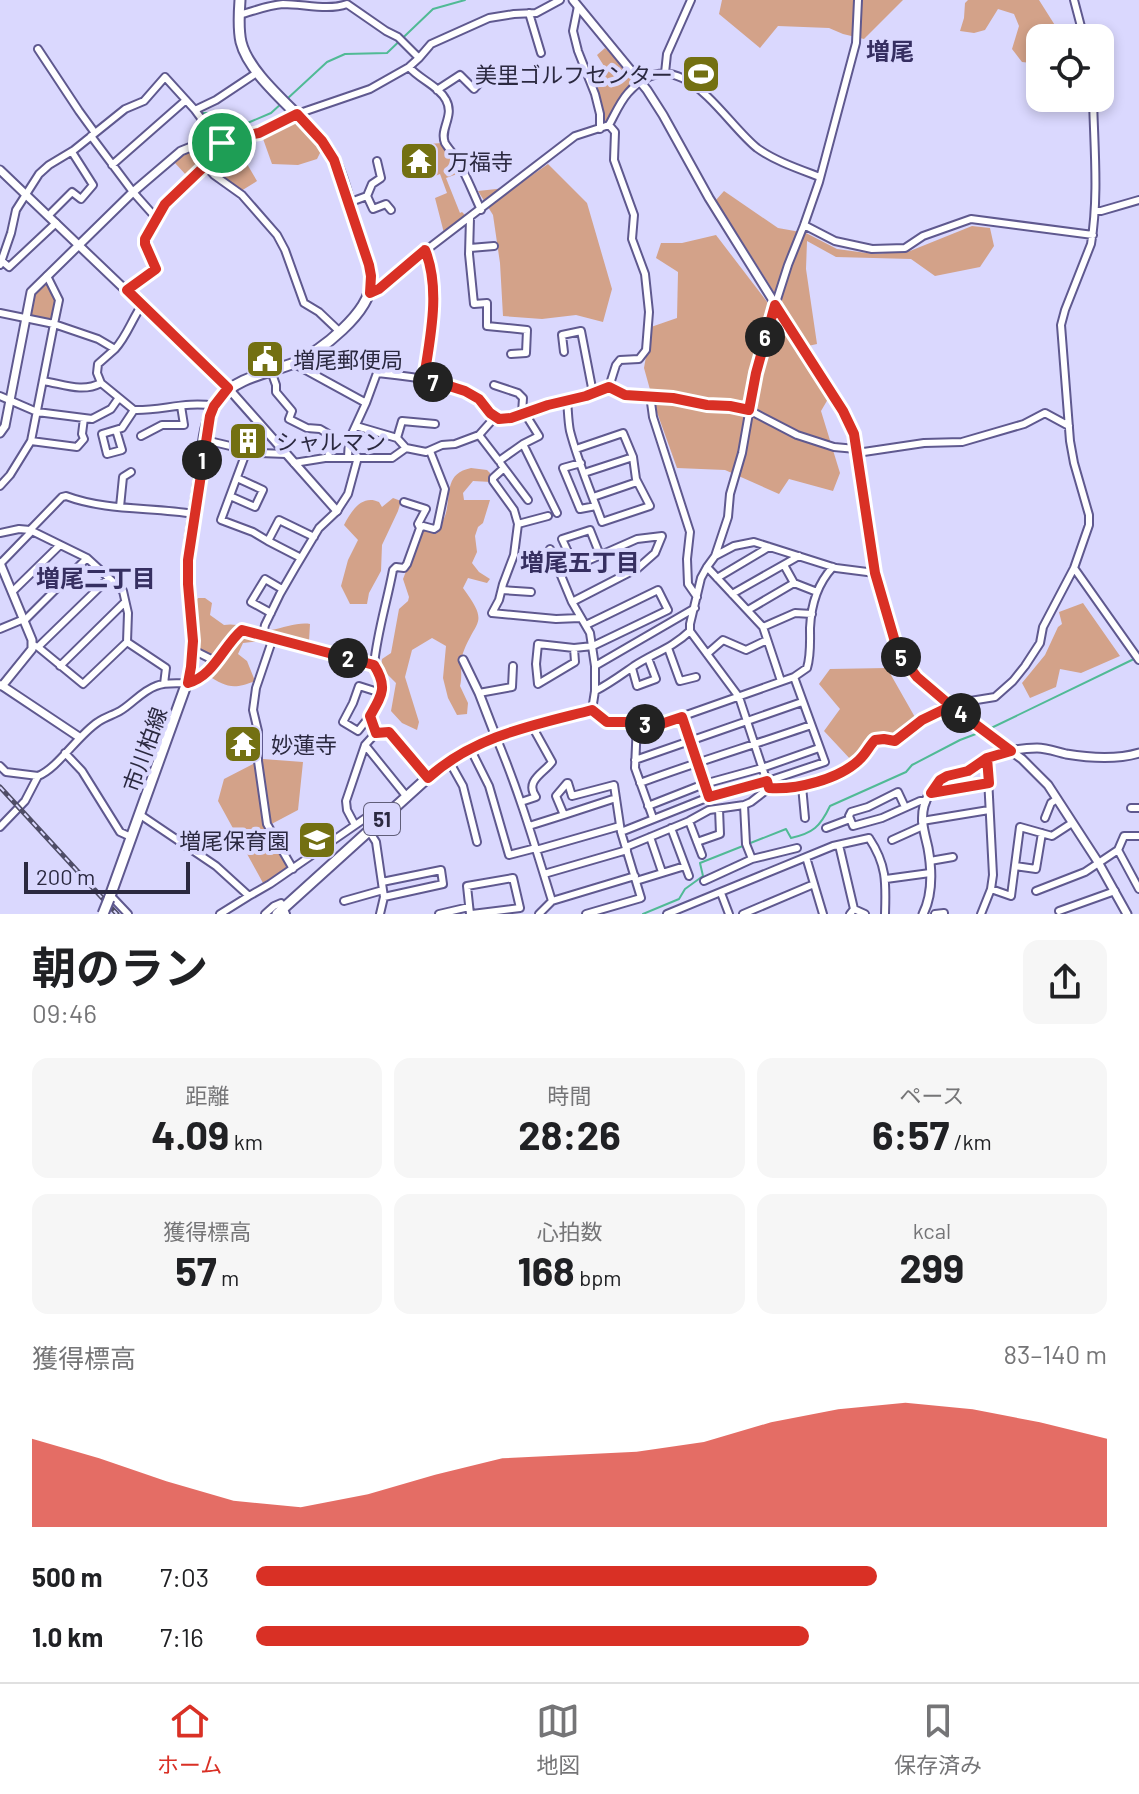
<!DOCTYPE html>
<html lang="ja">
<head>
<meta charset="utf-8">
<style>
	:root { --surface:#fff; --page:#f6f6f6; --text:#202124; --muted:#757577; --line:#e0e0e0; --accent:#d93025 }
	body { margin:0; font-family:Barlow,"Noto Sans JP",sans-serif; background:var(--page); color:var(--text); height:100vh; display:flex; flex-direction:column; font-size:30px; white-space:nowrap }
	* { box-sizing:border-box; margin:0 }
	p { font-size:26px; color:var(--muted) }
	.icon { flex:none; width:44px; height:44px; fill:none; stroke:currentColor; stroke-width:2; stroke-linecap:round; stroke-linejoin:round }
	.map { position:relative; height:914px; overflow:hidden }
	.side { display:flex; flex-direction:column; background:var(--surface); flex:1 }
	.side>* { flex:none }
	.tools { position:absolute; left:1026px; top:24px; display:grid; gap:16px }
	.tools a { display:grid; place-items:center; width:88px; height:88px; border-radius:16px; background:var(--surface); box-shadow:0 4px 12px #0003; font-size:40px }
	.scale { position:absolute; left:24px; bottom:20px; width:166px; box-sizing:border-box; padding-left:8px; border:4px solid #2b2940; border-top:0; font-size:22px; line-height:28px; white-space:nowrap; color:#2b2940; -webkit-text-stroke:6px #dad8fe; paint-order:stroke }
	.pin { position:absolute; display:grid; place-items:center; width:68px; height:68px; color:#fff; margin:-34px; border:4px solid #fff; border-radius:50%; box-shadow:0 2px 8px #0007 }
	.km { position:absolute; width:40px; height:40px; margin:-20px; border-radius:50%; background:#222; color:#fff; font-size:22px; line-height:40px; text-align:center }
	.round { display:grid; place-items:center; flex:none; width:84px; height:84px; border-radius:16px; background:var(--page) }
	.headline { display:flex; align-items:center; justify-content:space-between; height:136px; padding:0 32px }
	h1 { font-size:44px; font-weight:700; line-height:60px }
	.metrics { display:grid; grid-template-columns:repeat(3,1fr); gap:12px; height:136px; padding:8px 32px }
	.metrics div { display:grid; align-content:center; border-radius:16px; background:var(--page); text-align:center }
	.metrics b { font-size:40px; font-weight:700 }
	.metrics small { font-size:22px; font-weight:400 }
	.metrics p { font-size:22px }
	.chart { height:224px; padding:16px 32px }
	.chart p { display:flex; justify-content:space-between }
	.chart svg { width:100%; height:144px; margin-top:8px; fill:var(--accent); opacity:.7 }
	ul { padding:0 32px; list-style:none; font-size:26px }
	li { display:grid; grid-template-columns:128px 96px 1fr; align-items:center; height:60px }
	li i { height:20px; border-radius:10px; background:var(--accent) }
	.dock { display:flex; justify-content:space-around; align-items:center; height:112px; border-top:2px solid var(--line); background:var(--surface); font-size:22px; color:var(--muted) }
	.dock a { display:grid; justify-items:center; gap:4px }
	.dock .on { color:var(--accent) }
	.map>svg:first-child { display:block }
	.green { fill:#d3a289 }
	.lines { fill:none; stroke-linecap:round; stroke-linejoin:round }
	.stream { stroke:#50ba95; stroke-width:2 }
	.minor-casing { stroke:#5f598f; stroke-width:10 }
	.tertiary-casing { stroke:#5f598f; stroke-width:11 }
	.primary-casing { stroke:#5f598f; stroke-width:13 }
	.minor { stroke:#fff; stroke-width:6 }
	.tertiary { stroke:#fff; stroke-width:7 }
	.primary { stroke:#fff; stroke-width:9 }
	.rail-casing { stroke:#4f4d67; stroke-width:5 }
	.rail { stroke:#dad8fe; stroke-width:2; stroke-dasharray:6; stroke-linecap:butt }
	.primary-bridge-casing { stroke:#5f598f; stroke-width:13; stroke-linecap:butt }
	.primary-bridge { stroke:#fff; stroke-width:9 }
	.route-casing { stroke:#fff; stroke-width:16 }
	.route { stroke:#d93025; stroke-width:10 }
	.labels { text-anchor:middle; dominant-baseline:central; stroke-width:8; stroke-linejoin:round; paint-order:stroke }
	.shield { fill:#dad8fe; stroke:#605e79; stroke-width:2 }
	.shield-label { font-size:20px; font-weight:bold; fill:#2b2940 }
	.poi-label { font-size:22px; fill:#2b2940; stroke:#dad8fe; text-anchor:start }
	.street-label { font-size:22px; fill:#2b2940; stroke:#dad8fe }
	.neighbourhood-label { font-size:24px; font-weight:bold; fill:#362f61; stroke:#dad8fe }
</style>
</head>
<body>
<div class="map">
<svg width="1139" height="914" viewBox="0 0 1139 914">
	<rect width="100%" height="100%" fill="#dad8fe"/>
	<!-- green -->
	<path class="green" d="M722 0H903L864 39 843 34 829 28 778 26 760 48 719 14Z
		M968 0H1039L1063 38H1040V64L1022 62 1012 49 1019 26 1014 14 998 9 985 30 974 33 960 31 964 18 965 3Z
		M605 48 638 82 607 122 602 125V112L591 74 603 71 602 68 604 66 597 55Z
		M292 121H298L322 149 317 159 298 165 272 164 262 136Z
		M442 143 455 160 460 173 446 178 460 213 462 212 467 217 444 233 435 198 447 193 440 174 435 176 428 144Z
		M207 144H214C212 159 201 167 190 176H187L175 163V160L184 154Z
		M223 150 233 165 237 163 241 168 247 164 257 181 241 191 215 173 210 167Z
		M548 164 587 203 612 289 603 322 576 315 542 319 503 316 500 263 493 215 478 191 515 187Z
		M724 191 778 228 806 233 837 249 874 254 910 251 972 226 990 228 994 246 980 267 935 276 911 259 836 257 807 241 806 269 817 344 808 346 716 200Z
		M716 235 768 303 828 399 821 411 840 473 833 491 789 479 779 494 725 470 677 468 654 404 644 368 651 327 677 318 678 272 656 258 661 243H682Z
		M46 283H48C55 298 59 305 51 321L30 315 34 295Z
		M471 468 487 470 490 473 491 482 473 481 463 493 464 500H490L483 523 478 527 475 536 477 552 472 563 479 572 490 579 487 583 468 578 463 588C490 625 476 618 463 653 459 663 463 675 460 686L468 703 467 714 457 715 448 698 443 678 446 646 432 638 412 650 405 677 419 722 417 730 402 723 391 711 396 683 381 668 382 659 391 653 399 609 408 601 409 597 403 579 422 530 436 534C438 528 443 522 445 516 452 495 443 474 471 468Z
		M393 498 401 501 398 511 382 545 381 571 369 593 367 604H350L341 586 348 560 358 540 344 525C351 511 362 494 379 502L382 507Z
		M198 598H205L212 603 210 615 224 625C240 622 255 632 271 630 284 628 298 622 310 624L309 641 304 650 267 640 243 643 238 654 247 661 255 681C233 690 226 687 207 675V661L199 650 194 604Z
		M1083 603 1120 656 1081 673 1060 669 1056 687 1030 698 1022 683 1045 655 1058 627 1062 624 1059 612Z
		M887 668 920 726 903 737 866 749 852 761 824 731 840 709 819 684 830 669Z
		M263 759 303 762 298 810 264 828 288 868 263 883 218 801 224 779Z"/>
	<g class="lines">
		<!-- stream -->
		<path class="stream" d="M287 99 327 62 345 54 387 53 433 9 465 0
			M202 113H215L231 130 271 113 282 103
			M987 730 1136 658
			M643 914 679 899 685 889 703 876 700 863 786 829 791 838C813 833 820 827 830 806L906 772 912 765 960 740 981 732"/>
		<defs>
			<path id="minor" d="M1074 0 1084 38
				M578 6 573 31 578 51 595 94 600 114V129
				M529 13 541 53
				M239 15C254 11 268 5 283 4 304 4 328 11 347 4L386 31 398 37 419 58
				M38 49 79 111 95 133
				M409 67C419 79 439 86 446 100 455 116 439 129 445 143 448 148 453 153 456 158 466 174 473 193 481 210
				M665 73 667 54 691 0
				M437 90 460 75 474 89 483 79
				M195 110 216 100 258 72
				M297 114 370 89 409 67 419 58 431 44 489 18 514 14 536 13 560 0
				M91 136 133 192 157 219
				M112 165 186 100
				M206 166 214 175 242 195 277 235 285 250 304 303 319 312 339 331
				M367 196 373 209 386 204 391 210
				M348 203 367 196 372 184 381 178 377 161
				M1095 211H1101L1139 200
				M48 216 72 192 81 199 93 185 72 152
				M470 218 469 254 474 304 487 303V326L527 330 526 353 511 354
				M804 225 835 241 872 249 905 248 923 236 971 219 1093 235
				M470 248 494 246
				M2 261 9 267 56 223
				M0 265 11 233 16 210 39 174 49 165 74 150 125 109 144 101 165 77 195 110 215 137 216 142
				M47 276 59 300 54 324 98 339 115 349C127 336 132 319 142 305
				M127 290 156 269 145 244V239L165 204 211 160 214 153 222 143
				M370 293 379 289 399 271 575 136 609 125C615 114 620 102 628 93 679 36 722 120 757 148 775 161 799 169 820 177
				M0 313 54 324 31 441 10 475 0 486
				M564 352 562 335 581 331 593 393
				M293 363 366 403 377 373C406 376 454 380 477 398 484 403 489 411 495 417L479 435 455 444 442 445 426 452 406 448 392 458H325L294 463
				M271 371 276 385V392L292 411 289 419 307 428 320 429 332 436 328 458
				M424 378C430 338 442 289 425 250
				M43 381C63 384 82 393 101 383L134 410C160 411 187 401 214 406
				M101 383 97 373 98 364 115 349
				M494 385 518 393 523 398 522 413
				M609 387 625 395 673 398 707 405 730 406 749 410 797 435 834 447 856 449
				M650 395 653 417 690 532 687 559 688 584 697 597
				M0 396 37 412 92 419 111 409 118 399
				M567 400C568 410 568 421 570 431 578 462 591 492 602 522L650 506 636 479 633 457 623 433 576 449
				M495 417 499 419 511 418 548 405 586 396 609 387 616 365 620 360 639 359 646 350 649 312 645 274 632 239 634 215 614 160 615 132 609 125
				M356 426 397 438 406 448
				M116 430 122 450 107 454 102 434 122 428 134 410
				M479 435 499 461 523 444 539 436 524 412
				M141 436 162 425H184L181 406
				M397 438 402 421 435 424
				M205 440 260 453 286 454
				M31 441 77 447 84 439 82 434 84 418
				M523 444 557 513
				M247 450 221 520 253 532 268 541
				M857 453 924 443 962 442 1024 424 1045 413 1069 426
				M348 457 349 440 366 403
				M581 463 563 468 580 509 596 506
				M501 464 528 500
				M504 468 493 478V481L514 510 518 524
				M584 473 633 457
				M230 496 255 507 263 490 237 478
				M593 497 637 482
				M404 502 426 509 418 524 420 528
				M120 507 123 477 131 472
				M548 516 518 524 514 555 503 584 499 600 492 613 556 619 580 618
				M30 530 62 497 66 496C106 511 151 507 194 514
				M0 533 19 529 30 530 87 558 123 591 128 613 127 642 83 684 38 647 33 645
				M550 549 572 602 590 633 595 666V691L592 710 607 722H634L655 726 794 677 807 668C811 655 810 642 810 628 811 606 818 583 833 567
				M715 556 734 546 754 542 836 568 875 573
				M301 558 268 541 279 520 314 537
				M0 564 32 531
				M784 565 794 583 817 592
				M575 567 562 539 590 530 600 555
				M707 567 763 627 781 681
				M1074 568 1139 660
				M560 573 637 539 662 536 655 553 638 568 572 602
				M717 578 769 547
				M502 590 531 592
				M12 592 60 545
				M732 594 799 556
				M748 610 794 583
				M271 613 251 602 265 579 282 589
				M24 621 87 558
				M763 627 795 613 812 614
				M0 629 24 619
				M690 631 739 697 768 785
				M263 634 265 625 280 594 295 568 319 528 337 511 348 494 358 457
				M273 638 256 688 253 710 258 731V761L267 824 293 869
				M127 642 166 668 164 684
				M38 647 108 579
				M574 648 575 662 538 684 536 664 538 644 574 648 593 646 668 610 658 590 586 625
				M668 648 680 681 696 677
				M193 650 217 662 242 630 374 665
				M707 654 723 640 746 650 767 640
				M60 666 125 602
				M595 666 695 608
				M632 668 637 686 656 679 648 658
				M595 691C609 684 621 675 634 666 654 653 672 648 690 631V624L701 578 707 567 715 556 728 517 730 494 742 453 756 373 765 337 788 265 804 225 819 182 856 43 858 0
				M381 693 359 686 353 703 343 722 358 731 370 716 381 694C385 681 381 676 374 665 377 633 387 602 393 570L396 567 404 568 407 564 420 528 423 526 434 529 437 527 445 489 430 451
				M479 693 512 687 513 666
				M682 717 709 797
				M637 723 635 768 653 818
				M532 726 592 710
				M365 745 407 797
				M470 748 489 786 509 855 536 848
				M65 753 82 771 120 832 131 837
				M635 760 802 702
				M449 761 463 786 477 842
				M0 766 6 772 38 776
				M640 783C696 762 754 745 811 725
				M802 786 805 818
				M931 793 989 783
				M521 802 536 797C524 781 544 773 552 762L532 726 496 737C519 791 535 846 552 901L539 914
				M744 805 746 844 752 859
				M648 806 704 784 762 768 819 748
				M905 807 898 792 868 807 851 812 849 816 853 826 882 818 920 801H926
				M1131 808H1139
				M139 814 216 866 249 896 270 884 380 808
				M564 815 616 798
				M1045 818 1051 803 1057 799
				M689 821 702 855
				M922 821 989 810
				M355 825 347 810 346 801 365 745 376 733 389 732 428 778
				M529 826 564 815 556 796 567 783H568L572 796 614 785 621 832 641 898 586 914
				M0 827 25 801 38 776C58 768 77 736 98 722 105 717 113 715 120 711 132 704 142 691 156 686 166 682 176 684 187 683 198 682 208 670 217 662
				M671 828 689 876
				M826 828 850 819
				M369 831 376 842 384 897 380 914
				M621 832 709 797 771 780 825 762 794 677
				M650 837 662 872
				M892 840 923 826
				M697 842 720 834 719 809
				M839 845 854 909 850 914
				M626 847 689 821 709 810 744 805 751 802 769 788H798L841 773 859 760 875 740 884 739 895 741 922 720 958 703 995 697 1013 681 1025 666 1040 643 1043 627 1074 568 1089 525V515L1074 463 1070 441 1061 325 1065 310 1091 244C1099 196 1094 146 1093 98
				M536 850 620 826
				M1118 850 1139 889
				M806 857 823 914
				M930 861 953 857
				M1015 866 1036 869 1042 833
				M544 874 627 850
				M886 879 930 873
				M636 881 685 866
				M704 881 752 859 797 848
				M382 882 441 870 443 884 384 897
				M991 889 1011 896 1020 827 1052 836 1072 823
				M1036 891 1085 872 1118 850 1124 836H1139
				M721 893 729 914
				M110 895 128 914
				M344 901 383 890
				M552 901 635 876
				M854 909 865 914
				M1059 911 1115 891
				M220 914 249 896
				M265 914 274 906 281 903 286 914
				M439 914 469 907
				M470 914 467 886 513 878 520 908 472 914
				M667 914 833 846 869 838C887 865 886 883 885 914
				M743 914 814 884
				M935 914 944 913
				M981 914 991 889 993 875 987 758"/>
			<path id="tertiary" d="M573 0 647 90 663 115 709 198 850 424 854 434 862 477 875 573 898 652 906 665 917 677 951 706 1022 759 1048 785 1098 862 1127 914
				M0 170 228 388 337 511
				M0 433 5 426 31 292 133 192 181 151 206 141 222 143 231 138 259 133 297 114
				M0 563 32 640V649L2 686
				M463 660 479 693 496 737
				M1 685 79 737
				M923 914C933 894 932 870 928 848 925 834 920 821 924 806 929 790 940 777 956 773 958 772 967 771 968 771 974 768 978 763 983 760 998 752 1020 748 1037 748 1047 748 1057 752 1066 754 1090 758 1116 760 1139 753"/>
			<path id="primary" d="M109 899 190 674C196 641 188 609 188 577 187 546 194 517 198 486 202 461 202 418 219 399 237 377 269 373 294 363 321 351 370 313 371 282 372 265 362 246 357 230 350 207 342 169 329 150 307 118 250 79 241 42 238 29 239 14 240 0
				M277 914 434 772 470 748 496 737"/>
		</defs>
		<!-- minor casing -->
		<use href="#minor" class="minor-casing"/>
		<!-- tertiary casing -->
		<use href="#tertiary" class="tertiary-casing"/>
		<!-- primary casing -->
		<use href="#primary" class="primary-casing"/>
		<!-- minor -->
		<use href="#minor" class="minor"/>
		<!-- tertiary -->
		<use href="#tertiary" class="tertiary"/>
		<!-- primary -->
		<use href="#primary" class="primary"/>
		<defs>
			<path id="rail" d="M0 787 117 914"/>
		</defs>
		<!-- rail casing -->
		<use href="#rail" class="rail-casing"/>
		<!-- rail -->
		<use href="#rail" class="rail"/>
		<defs>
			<path id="primary-bridge" d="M103 914 109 899"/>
		</defs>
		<!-- primary-bridge casing -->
		<use href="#primary-bridge" class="primary-bridge-casing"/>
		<!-- primary-bridge -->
		<use href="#primary-bridge" class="primary-bridge"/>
	</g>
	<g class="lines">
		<defs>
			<path id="route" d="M222 143 214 153 211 160 165 204 145 239V244L156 269 127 290 228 388 214 406 210 416 188 560V584L193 641 191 667 188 683C214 676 223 646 242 630L374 665C388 687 382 695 370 716L376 733 389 732 428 778C474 736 534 725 592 710L607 722H634L655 726 682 717 709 797 767 781 769 788C797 790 839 779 859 760 866 754 869 746 875 740L884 739 895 741 922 720 951 706 1011 751 987 758 968 771 947 776 940 780 931 793 989 783 987 758 1011 751 951 706 917 677 898 652 875 573 854 434 843 411 775 305 756 373 749 410 730 406 707 405 673 398 625 395 609 387 586 396 548 405 511 418 499 419 490 413 479 399 465 391 424 378C430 338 441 289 425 250L379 289 370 293 371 276 369 265 334 160 322 141 297 114 259 133 231 138 222 143"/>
		</defs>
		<!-- route casing -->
		<use href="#route" class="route-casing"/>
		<!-- route -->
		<use href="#route" class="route"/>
	</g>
	<!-- icons -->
	<defs>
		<symbol id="stadium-square" viewBox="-11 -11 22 22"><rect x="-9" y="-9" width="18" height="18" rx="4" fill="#737012" stroke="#dad8fe"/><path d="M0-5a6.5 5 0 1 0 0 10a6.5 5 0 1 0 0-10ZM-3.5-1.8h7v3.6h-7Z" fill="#fff"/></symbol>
		<symbol id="temple-square" viewBox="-11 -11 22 22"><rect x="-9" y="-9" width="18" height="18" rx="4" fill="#737012" stroke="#dad8fe"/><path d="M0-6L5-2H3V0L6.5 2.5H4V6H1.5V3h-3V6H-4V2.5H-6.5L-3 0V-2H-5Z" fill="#fff"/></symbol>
		<symbol id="civic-square" viewBox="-11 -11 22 22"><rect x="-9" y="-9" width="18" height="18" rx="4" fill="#737012" stroke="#dad8fe"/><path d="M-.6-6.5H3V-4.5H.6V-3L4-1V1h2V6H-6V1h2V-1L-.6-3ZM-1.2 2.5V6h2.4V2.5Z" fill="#fff"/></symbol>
		<symbol id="building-square" viewBox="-11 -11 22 22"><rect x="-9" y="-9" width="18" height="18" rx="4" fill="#737012" stroke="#dad8fe"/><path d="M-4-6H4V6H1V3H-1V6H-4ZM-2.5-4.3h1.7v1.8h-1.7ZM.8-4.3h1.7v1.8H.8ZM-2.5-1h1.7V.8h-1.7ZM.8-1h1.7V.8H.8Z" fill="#fff"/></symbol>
		<symbol id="school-square" viewBox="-11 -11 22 22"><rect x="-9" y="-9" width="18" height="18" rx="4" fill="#737012" stroke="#dad8fe"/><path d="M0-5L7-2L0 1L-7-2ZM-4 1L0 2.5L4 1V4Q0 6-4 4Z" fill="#fff"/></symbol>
	</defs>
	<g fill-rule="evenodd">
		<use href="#stadium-square" x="679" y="52" width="44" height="44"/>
		<use href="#temple-square" x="397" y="139" width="44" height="44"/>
		<use href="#civic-square" x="243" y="337" width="44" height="44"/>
		<use href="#building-square" x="226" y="419" width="44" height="44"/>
		<use href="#temple-square" x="221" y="722" width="44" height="44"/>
		<use href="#school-square" x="295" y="818" width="44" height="44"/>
	</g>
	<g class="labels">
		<!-- shield labels -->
		<rect class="shield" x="364" y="803" width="36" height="32" rx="6"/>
		<g class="shield-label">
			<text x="382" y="819">51</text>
		</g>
		<!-- poi labels -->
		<g class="poi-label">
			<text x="673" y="74" text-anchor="end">美里ゴルフセンター</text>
			<text x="447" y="161">万福寺</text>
			<text x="293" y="359">増尾郵便局</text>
			<text x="276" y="441">シャルマン</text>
			<text x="271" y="744">妙蓮寺</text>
			<text x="289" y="840" text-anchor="end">増尾保育園</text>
		</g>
		<!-- street labels -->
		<g class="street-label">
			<text transform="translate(144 749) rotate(-70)">市川柏線</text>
		</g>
		<!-- neighbourhood labels -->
		<g class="neighbourhood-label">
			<text x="890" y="50">増尾</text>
			<text x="580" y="561">増尾五丁目</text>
			<text x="96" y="577">増尾二丁目</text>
		</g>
	</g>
</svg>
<div class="tools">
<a><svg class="icon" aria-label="locate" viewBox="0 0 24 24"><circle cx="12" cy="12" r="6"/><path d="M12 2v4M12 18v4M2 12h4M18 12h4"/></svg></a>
</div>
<div class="scale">200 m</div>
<div class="pin" style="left:222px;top:143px;background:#1e9e55"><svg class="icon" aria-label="arrive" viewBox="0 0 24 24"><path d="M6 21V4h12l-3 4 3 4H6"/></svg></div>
<b class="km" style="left:202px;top:460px">1</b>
<b class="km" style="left:348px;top:658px">2</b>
<b class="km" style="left:645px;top:724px">3</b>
<b class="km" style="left:961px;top:713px">4</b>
<b class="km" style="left:901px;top:657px">5</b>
<b class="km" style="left:765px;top:337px">6</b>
<b class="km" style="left:433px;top:382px">7</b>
</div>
<section class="side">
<div class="headline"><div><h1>朝のラン</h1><p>09:46</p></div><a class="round"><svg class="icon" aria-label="share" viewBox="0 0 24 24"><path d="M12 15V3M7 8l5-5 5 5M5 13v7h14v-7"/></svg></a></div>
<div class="metrics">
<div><p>距離</p><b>4.09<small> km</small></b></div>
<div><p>時間</p><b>28:26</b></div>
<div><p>ペース</p><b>6:57<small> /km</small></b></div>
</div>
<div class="metrics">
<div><p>獲得標高</p><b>57<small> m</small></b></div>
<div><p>心拍数</p><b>168<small> bpm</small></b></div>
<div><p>kcal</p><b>299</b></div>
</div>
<div class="chart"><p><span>獲得標高</span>83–140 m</p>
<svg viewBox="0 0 160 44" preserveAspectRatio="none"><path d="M0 44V17L10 23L20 30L30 36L40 38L50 34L60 28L70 23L80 22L90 21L100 18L110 12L120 8L130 6L140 8L150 12L160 17V44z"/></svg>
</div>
<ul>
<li><b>500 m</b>7:03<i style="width:73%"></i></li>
<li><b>1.0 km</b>7:16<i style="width:65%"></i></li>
</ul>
</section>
<nav class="dock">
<a class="on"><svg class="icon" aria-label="home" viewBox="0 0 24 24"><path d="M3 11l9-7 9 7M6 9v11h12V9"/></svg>ホーム</a>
<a><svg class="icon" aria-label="map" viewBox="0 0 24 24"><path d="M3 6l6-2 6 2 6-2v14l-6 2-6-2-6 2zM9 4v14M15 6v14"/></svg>地図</a>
<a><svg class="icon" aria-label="saved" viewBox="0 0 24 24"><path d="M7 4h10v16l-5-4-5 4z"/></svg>保存済み</a>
</nav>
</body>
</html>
